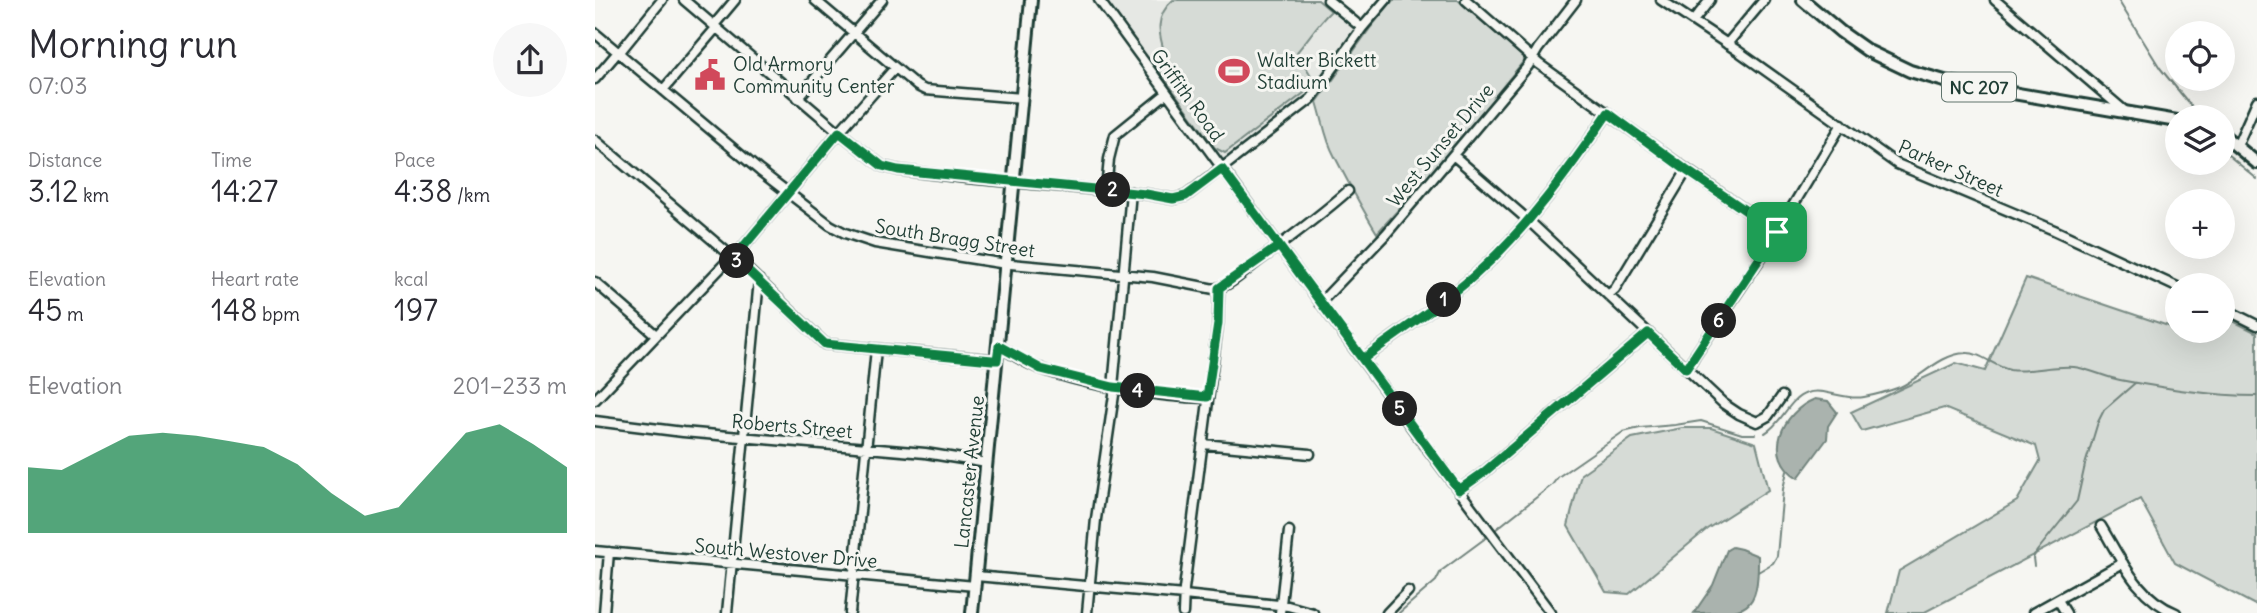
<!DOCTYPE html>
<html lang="en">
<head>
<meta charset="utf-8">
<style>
	:root { --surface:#fff; --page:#f7f7f7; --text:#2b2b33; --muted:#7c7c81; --accent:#0b8043 }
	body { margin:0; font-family:Delius,sans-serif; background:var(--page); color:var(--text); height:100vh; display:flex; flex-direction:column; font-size:26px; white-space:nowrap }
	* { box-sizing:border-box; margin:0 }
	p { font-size:23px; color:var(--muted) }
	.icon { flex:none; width:38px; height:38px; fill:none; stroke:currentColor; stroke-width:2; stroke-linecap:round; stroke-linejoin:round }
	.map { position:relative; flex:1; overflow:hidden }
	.panel { display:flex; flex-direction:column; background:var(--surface); width:595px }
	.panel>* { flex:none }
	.controls { position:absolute; left:1570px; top:21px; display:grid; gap:14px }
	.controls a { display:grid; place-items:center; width:70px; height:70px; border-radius:50%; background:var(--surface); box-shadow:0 7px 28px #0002; font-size:35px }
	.pin { position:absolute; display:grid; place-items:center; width:60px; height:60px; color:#fff; margin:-30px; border-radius:14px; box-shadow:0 4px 10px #0006 }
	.km { position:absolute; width:35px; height:35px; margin:-18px; border-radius:50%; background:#222; color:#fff; font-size:19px; line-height:35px; text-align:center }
	.round { display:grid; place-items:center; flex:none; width:74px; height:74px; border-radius:37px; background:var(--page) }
	.overview { display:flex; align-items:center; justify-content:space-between; height:119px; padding:0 28px }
	h1 { font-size:38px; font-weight:600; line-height:52px }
	.stats { display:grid; grid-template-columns:repeat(3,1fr); gap:10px; height:119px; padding:7px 28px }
	.stats div { display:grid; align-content:center }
	.stats b { font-size:30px; font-weight:600 }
	.stats small { font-size:19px; font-weight:400 }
	.stats p { font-size:19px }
	.chart { height:196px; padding:14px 28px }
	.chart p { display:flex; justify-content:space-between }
	.chart svg { width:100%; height:126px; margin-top:7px; fill:var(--accent); opacity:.7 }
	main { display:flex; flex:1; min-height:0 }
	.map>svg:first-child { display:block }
	.built { fill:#e6e8e4 }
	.green { fill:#d6dbd6; stroke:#7a8c85; stroke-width:2 }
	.water { fill:#aab3ae; stroke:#72847d; stroke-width:2 }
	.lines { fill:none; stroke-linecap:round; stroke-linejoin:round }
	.stream { stroke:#72847d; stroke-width:2 }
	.minor-casing { stroke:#1f3d34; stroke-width:13 }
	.major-casing { stroke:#1f3d34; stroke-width:16 }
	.minor { stroke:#f6f6f2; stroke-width:8 }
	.major { stroke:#f6f6f2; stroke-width:10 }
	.route-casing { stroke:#fff; stroke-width:14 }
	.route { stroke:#0b8043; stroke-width:9 }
	.labels { text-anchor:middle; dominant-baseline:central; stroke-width:6; stroke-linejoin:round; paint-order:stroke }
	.shield { fill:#f6f6f2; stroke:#60746d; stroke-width:2 }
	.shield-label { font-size:18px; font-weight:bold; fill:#1f3d34 }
	.poi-label { font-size:19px; fill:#1f3d34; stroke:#f6f6f2; text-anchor:start }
	.street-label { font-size:19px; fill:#1f3d34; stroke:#f6f6f2 }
</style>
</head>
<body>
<main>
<section class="panel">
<div class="overview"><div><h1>Morning run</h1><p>07:03</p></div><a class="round"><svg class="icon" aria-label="share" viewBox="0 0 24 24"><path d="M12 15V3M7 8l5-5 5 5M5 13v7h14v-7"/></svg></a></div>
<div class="stats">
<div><p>Distance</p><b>3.12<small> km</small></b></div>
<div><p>Time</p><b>14:27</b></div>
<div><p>Pace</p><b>4:38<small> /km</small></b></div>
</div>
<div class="stats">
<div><p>Elevation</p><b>45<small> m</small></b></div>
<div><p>Heart rate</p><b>148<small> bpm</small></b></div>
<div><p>kcal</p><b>197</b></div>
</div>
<div class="chart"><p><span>Elevation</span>201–233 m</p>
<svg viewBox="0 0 160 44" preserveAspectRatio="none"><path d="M0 44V21L10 22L20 16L30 10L40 9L50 10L60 12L70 14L80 20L90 30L100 38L110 35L120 22L130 9L140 6L150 13L160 21V44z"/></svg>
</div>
</section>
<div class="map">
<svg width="1662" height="613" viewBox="0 0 1662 613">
	<rect width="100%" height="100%" fill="#f6f6f2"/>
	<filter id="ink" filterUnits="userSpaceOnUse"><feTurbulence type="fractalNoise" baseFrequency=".0143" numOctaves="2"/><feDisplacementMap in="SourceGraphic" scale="14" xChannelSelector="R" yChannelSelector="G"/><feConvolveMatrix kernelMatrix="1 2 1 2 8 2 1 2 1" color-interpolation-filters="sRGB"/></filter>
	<g filter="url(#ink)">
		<!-- built -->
		<path class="built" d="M511 0H727L763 30 713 98 629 162Z"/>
		<!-- green -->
		<path class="green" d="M578 0H723L736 11C723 23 714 38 702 52L718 79 709 93 630 153 620 148 558 63 570 54C563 33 560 16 578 0Z
			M798 0H863L928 57V62L845 164 782 233C766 207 752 180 739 155 730 139 728 120 722 102L776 27Z
			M1431 278 1597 334 1599 331H1628V316L1662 333V603L1660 605 1580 563 1545 499 1328 613H1293L1304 571 1422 501 1445 461 1441 446 1349 408 1267 431 1256 412 1361 363 1390 371Z
			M1087 428H1116L1161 443 1173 490 1112 529 1034 594 1011 592 973 526 986 474 1037 438Z"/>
		<!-- water -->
		<path class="water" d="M1220 399 1233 401 1242 412 1233 426 1232 439 1203 478C1167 456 1187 412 1220 399Z
			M1137 547 1146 549 1163 556C1164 613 1152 613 1099 613L1118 585 1132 550Z"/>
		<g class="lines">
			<!-- stream -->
			<path class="stream" d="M1523 0 1565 68 1605 117
				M1628 154H1632L1662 179
				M1170 433C1187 424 1193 399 1212 393 1229 387 1249 401 1269 397 1281 395 1294 391 1305 387 1327 377 1345 354 1371 353 1385 352 1400 367 1415 370 1432 373 1459 365 1479 367 1495 369 1509 377 1525 380 1570 388 1616 396 1662 396
				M900 530 957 485 963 477 1028 432 1045 428 1080 425 1106 421 1147 434H1160
				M1439 566 1438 558 1442 551 1482 501 1490 465 1503 422 1509 410 1540 383
				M1163 572 1178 563 1182 556 1188 489 1192 471
				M804 613 841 581 846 571 892 537"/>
			<defs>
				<path id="minor" d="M89 0 244 132 287 166 303 170 372 178 551 194 578 199 591 196 716 99 767 28 791 0
					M220 0 322 86 330 90 427 98
					M504 0 829 444 956 613
					M733 0 767 28
					M871 0 944 64 1092 170 1182 232
					M1066 0 1143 51 1302 164 1459 230 1582 287
					M1400 0 1532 113
					M1098 21 1115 0
					M119 25 140 0
					M0 33 165 171 235 225 250 233 280 243 341 253 405 263 558 277 619 289C636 286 652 269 666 259 696 237 725 216 753 191
					M1132 44 1169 0
					M24 53 67 0
					M0 79 23 52
					M68 90 121 28
					M203 98 287 0
					M0 140 153 270 230 344 402 360
					M1642 146 1662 101
					M858 155 933 220 1129 404 1144 414 1162 422 1173 416 1187 396
					M511 190 514 159 520 135 572 93
					M139 258 244 132 300 68
					M0 282 61 335
					M1013 295 1020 289 1092 170
					M725 303 791 234 874 136 933 66 943 49 981 0
					M1628 308 1662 325
					M404 346C417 354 432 364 447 369 493 386 563 397 613 398
					M768 359C805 331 845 306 880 275 932 229 974 170 1013 113
					M1091 369 1175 244 1247 124
					M518 387 536 192
					M0 400 137 256
					M0 421 88 432 330 453 392 463
					M608 444 715 454
					M864 490 888 473 1053 333
					M1506 526C1526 559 1542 598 1581 613
					M0 551 380 586
					M381 576 589 595 693 606 718 613
					M1463 600 1471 613
					M9 613 14 552
					M132 613 164 280
					M255 613 281 349
					M492 613 501 519 520 388
					M588 613 589 589 623 323 624 288
					M685 613 694 531
					M792 613 813 591
					M1438 613 1528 563"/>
				<path id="major" d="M1208 0 1246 32 1273 51 1315 71 1353 82 1582 121
					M1628 135 1662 163
					M377 613 436 0"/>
			</defs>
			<!-- minor casing -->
			<use href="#minor" class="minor-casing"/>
			<!-- major casing -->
			<use href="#major" class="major-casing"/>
			<!-- minor -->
			<use href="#minor" class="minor"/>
			<!-- major -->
			<use href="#major" class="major"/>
		</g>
	</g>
	<g class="lines" filter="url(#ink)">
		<defs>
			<path id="route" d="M1182 232 1091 170 1013 113C974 170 932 229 880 275 845 306 805 331 768 359L627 169 591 196 578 199 551 194 303 170 287 166 244 132 139 258 230 344 397 360H402L404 346 446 369 518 387 612 397 623 323 624 288 684 246 864 490 888 473 1053 333 1091 369 1182 232"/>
		</defs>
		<!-- route casing -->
		<use href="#route" class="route-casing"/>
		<!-- route -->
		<use href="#route" class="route"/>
	</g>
	<!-- icons -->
	<defs>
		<symbol id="stadium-bare" viewBox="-9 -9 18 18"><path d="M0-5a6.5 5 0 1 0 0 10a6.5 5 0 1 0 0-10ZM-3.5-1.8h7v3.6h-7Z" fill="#d1495b" stroke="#f6f6f2" stroke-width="2.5" paint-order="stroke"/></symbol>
		<symbol id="civic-bare" viewBox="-9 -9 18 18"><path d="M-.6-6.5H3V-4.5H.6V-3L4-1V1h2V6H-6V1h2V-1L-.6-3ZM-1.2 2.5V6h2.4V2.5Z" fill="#d1495b" stroke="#f6f6f2" stroke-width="2.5" paint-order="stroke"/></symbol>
	</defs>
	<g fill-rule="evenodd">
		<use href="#stadium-bare" x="617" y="49" width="44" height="44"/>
		<use href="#civic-bare" x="93" y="53" width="44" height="44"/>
	</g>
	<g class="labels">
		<!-- shield labels -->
		<rect class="shield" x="1347" y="72.5" width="74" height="29" rx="5"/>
		<g class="shield-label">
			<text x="1384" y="87">NC 207</text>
		</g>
		<!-- poi labels -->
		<g class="poi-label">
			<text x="662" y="60">Walter Bickett<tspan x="662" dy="22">Stadium</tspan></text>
			<text x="138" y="64">Old Armory<tspan x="138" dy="22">Community Center</tspan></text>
		</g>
		<!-- street labels -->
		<g class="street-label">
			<text transform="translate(593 95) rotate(54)">Griffith Road</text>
			<text transform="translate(845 145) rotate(-50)">West Sunset Drive</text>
			<text transform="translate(1356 168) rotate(24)">Parker Street</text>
			<text transform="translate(360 238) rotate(9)">South Bragg Street</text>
			<text transform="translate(197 426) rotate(5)">Roberts Street</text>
			<text transform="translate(374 472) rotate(-84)">Lancaster Avenue</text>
			<text transform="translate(191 553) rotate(5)">South Westover Drive</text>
		</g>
	</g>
</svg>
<div class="controls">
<a><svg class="icon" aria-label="locate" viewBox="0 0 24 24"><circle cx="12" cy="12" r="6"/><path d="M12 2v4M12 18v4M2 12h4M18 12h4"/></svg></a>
<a><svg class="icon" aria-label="layers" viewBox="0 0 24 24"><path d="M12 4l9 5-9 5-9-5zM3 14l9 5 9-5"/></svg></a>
<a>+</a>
<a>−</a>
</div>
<div class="pin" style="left:1182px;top:232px;background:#1e9e55"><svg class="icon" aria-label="arrive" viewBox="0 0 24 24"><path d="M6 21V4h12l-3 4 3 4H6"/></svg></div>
<b class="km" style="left:849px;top:300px">1</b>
<b class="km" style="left:518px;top:190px">2</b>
<b class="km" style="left:142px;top:261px">3</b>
<b class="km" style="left:543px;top:391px">4</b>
<b class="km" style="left:805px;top:409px">5</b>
<b class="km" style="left:1124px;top:321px">6</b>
</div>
</main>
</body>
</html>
